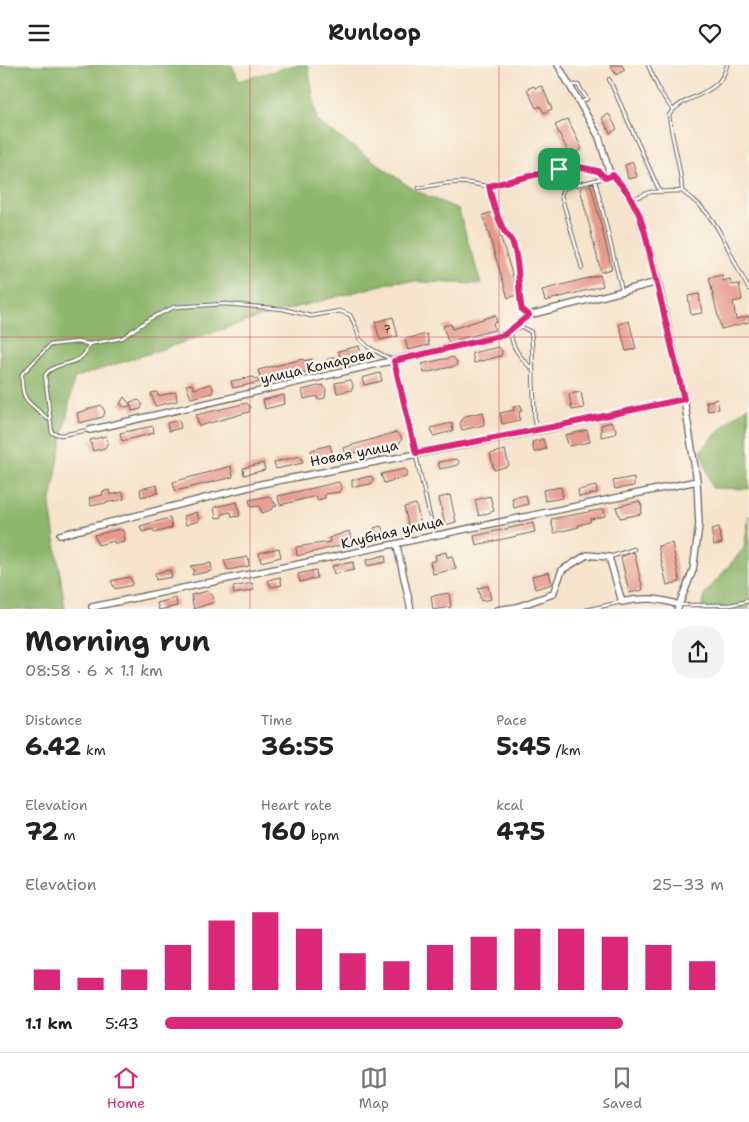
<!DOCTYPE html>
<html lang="en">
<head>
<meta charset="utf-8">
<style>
	:root { --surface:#fff; --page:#f2f2f2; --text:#222; --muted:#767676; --line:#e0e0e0; --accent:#db2777 }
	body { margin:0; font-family:"Shantell Sans",sans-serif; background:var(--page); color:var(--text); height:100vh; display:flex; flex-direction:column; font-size:19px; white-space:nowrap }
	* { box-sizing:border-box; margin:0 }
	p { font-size:16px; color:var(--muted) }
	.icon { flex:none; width:28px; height:28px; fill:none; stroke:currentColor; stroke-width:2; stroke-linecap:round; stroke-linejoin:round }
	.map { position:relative; height:544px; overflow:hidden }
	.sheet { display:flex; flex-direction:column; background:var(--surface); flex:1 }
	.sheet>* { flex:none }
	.pin { position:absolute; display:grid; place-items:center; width:42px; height:42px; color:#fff; margin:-21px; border-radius:10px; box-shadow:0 2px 8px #0006 }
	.round { display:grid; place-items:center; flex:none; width:52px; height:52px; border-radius:20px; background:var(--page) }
	.headline { display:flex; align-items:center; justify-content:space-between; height:85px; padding:0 25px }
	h1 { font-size:28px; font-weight:700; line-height:38px }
	.stats { display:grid; grid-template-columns:repeat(3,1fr); gap:8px; height:85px; padding:5px 25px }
	.stats div { display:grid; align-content:center }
	.stats b { font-size:25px; font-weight:700 }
	.stats small { font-size:14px; font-weight:400 }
	.stats p { font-size:14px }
	.chart { height:140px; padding:10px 25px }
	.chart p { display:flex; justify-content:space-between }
	.chart svg { width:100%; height:90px; margin-top:5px; stroke:var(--accent); stroke-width:6 }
	ul { padding:0 25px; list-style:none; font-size:16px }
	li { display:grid; grid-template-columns:80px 60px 1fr; align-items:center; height:38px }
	li i { height:12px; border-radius:6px; background:var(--accent) }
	header { display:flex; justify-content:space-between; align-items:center; height:65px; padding:0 25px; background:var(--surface); font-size:22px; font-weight:700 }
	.menu { display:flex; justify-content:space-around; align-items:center; height:70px; border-top:1px solid var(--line); background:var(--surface); font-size:14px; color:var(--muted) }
	.menu a { display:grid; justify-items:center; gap:2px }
	.menu .on { color:var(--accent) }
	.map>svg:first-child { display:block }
	.forest { fill:#8eb66c; stroke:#556944 }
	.building { fill:#e7998b }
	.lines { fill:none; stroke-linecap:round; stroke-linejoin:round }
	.lane-casing { stroke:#68625a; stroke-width:4.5 }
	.street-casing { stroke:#68625a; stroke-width:8 }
	.lane { stroke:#fff; stroke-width:2.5 }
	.street { stroke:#fff; stroke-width:5.5 }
	.route-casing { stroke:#fff; stroke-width:10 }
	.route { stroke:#db2777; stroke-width:6 }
	.grid { fill:none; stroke:#d1495b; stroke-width:1; stroke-opacity:0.55 }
	.labels { text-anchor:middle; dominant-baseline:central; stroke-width:4.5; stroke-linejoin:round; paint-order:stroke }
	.number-label { font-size:11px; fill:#4f3b38 }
	.street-label { font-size:14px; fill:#1c1c1c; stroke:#fbf7ec }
</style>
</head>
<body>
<header><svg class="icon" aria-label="menu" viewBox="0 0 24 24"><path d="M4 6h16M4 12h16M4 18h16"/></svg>Runloop<svg class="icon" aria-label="heart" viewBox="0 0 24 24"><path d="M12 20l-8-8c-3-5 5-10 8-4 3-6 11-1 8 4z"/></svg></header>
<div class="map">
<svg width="749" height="545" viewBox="0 0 749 545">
	<rect width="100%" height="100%" fill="#fbf7ec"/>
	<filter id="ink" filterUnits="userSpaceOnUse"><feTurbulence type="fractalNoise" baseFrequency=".02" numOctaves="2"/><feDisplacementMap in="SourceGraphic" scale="10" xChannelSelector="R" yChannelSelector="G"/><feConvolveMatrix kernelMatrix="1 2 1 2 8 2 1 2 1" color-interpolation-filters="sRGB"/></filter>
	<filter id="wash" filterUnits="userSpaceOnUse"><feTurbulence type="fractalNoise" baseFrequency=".0096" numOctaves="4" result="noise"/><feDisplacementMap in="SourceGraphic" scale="20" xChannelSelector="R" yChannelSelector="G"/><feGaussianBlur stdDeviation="1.12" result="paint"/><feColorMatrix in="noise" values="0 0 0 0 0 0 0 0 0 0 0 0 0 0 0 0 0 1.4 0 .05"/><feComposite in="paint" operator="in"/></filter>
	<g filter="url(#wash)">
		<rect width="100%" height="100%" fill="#f6e3cc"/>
		<!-- forest -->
		<path class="forest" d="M0 0H232L239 16 295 0H308L317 56 414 125 458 144 481 219 397 216 263 251 74 313 50 440 65 544H0Z
			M748 342 749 424 712 423 701 385 733 352Z
			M749 450V544L701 545 706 528 744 483Z"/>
		<g id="blocks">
			<!-- building -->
			<path class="building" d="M610 0H622L625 5 616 10Z
				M534 21 535 23 542 21 552 44 544 48 540 41 536 43 527 24Z
				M609 49 617 64 610 68 602 53Z
				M568 54 582 84 570 90 555 60Z
				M633 97 637 112 628 114 625 100Z
				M591 120 612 204 601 207 580 123Z
				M493 147 516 222 517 230 508 233 483 150Z
				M600 210 603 221 545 236 542 225Z
				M722 210 723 216 730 214 732 220 739 219 742 235 733 237 736 254 749 251V257L721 264 709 213Z
				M699 229 702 248 691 250 688 231Z
				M495 250 497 257 493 258 495 265 448 277 443 261 451 259 452 264Z
				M393 252 398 271 380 275 375 257Z
				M629 256 636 284 626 286 619 259Z
				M427 269 429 280 408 285 405 274Z
				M359 281 363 295 330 303 328 294 340 291 338 286Z
				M499 282 502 286 501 291 474 298 472 288Z
				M453 292 457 297 456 301 424 308 422 299Z
				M303 294 304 296 312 294 314 305 262 318 258 305Z
				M380 308 382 316 364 320 362 313Z
				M253 312 260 317 233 323 231 316Z
				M350 315 353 319 352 325 337 328 335 318Z
				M192 319 194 324 210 319 213 323 212 328 191 333 186 320Z
				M323 320 326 325 325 333 318 335 317 331 304 334 302 325Z
				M157 327 158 331 176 327 177 336 155 341 151 328Z
				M581 327 584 343 572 345 569 329Z
				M284 330 285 339 265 344 263 335Z
				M124 332 131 341 130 337 139 335 142 339 141 344 132 346 131 341 125 342 120 339Z
				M717 334 719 344 708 346 706 337Z
				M247 338 250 342 249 347 199 361 196 350Z
				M101 340 105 347 103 352 79 358 77 348Z
				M521 340 522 346 519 347 520 355 502 359 500 348 514 345 513 342Z
				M483 347 484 360 462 365 460 358 465 351Z
				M179 355 181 363 169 366 167 358Z
				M611 357 616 364 615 369 601 372V360Z
				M452 358 453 366 433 371 431 363Z
				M153 361 154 368 122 376 120 368Z
				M587 365 590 377 569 381 565 370Z
				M396 367 402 373 400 378 345 390 343 383Z
				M106 371 108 377 105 383 93 386 90 375Z
				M543 374 546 384 534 387 532 377Z
				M330 380 333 391 313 396 311 385Z
				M505 385 509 401 494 405 490 389Z
				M301 391 303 398 276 404 274 397Z
				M456 394 459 396 458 400 440 404 438 397Z
				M263 398 265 405 244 410 243 403Z
				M231 401 233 412 175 426 173 417Z
				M405 404 408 407 406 412 384 418 381 409Z
				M371 411 373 414 371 419 352 422V415Z
				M634 412V421L615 424 613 416Z
				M339 417 341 421 340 427 325 429V433L317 435 316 431 280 440 278 431Z
				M157 420 158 428 141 432 140 424Z
				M596 421 597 428 579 432 578 425Z
				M561 422 563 433 545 436 543 425Z
				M109 425 110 430 123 427 124 434 91 441 89 433 103 430 102 427Z
				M450 430 456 457 445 460 439 433Z
				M526 430 528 439 514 443 512 433Z
				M269 431 277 441 273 442V444L262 448 259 441 251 442 249 435Z
				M490 431 494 446 479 451 475 435Z
				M639 436 642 441 641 449 620 453 616 442Z
				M237 437 240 451 232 452 231 447 222 449V452L216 453 214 442Z
				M416 439 422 464 410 467 404 442Z
				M604 444 605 451 590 454V457L578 460 579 462 554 468 551 454Z
				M197 447 199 456 186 460 184 451Z
				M170 453 172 463 154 468 153 464 142 467 140 461Z
				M533 458 535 467 476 480 474 471Z
				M381 461 385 469 383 473 363 478 366 471 376 469 374 463Z
				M719 462 722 478 714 480 711 464Z
				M120 464 124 467 125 477 115 479 114 476 98 480 94 470Z
				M349 466 353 481 343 483 342 480 297 491 296 482 330 477 329 473Z
				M672 478 680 517 667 520 658 481Z
				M279 483 281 492 261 497 259 488Z
				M446 487 447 492 452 491 456 504 433 509 430 497 436 495 435 490Z
				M634 487 643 525 629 528 621 492Z
				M385 490 386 497 367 501 366 495Z
				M248 492 249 501 228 505 224 496Z
				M353 497 354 505 334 509 332 501Z
				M211 498 212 506 192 510 194 505 190 501Z
				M170 505 172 512 156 515 155 508Z
				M316 505 317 513 300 517 298 509Z
				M549 507 552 519 535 524 532 511Z
				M129 512 132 516V520L115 524 111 516Z
				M280 512 282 520 271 522 268 515Z
				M252 518 254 525 234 529 233 522Z
				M488 521 491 534 481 536 478 523Z
				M208 526 213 531 214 537 194 544 191 530Z
				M449 528 451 542 433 545 431 531Z
				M176 533 177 541 159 545 157 538Z"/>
		</g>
	</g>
	<g filter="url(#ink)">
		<use href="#blocks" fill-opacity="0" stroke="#68625a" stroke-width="1"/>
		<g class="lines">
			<defs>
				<path id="lane" d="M648 0 660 27 673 45
					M609 14 660 127
					M571 20H578L587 34 580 38
					M595 115 622 226
					M489 121C492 137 497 151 504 166 507 170 511 174 513 179 521 201 517 222 522 245L529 250
					M419 123C435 120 453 116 469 118 478 119 486 122 495 121 529 118 576 85 606 113
					M682 126C681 100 672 76 669 50 685 27 720 33 727 0
					M633 134 650 127 682 126C689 132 699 138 705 146 725 169 733 198 749 224
					M582 203 561 130 564 123 612 111
					M520 261 531 267 532 278 535 366
					M511 266C510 281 521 293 531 303
					M48 354C29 336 21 339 22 309L50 280 77 277 89 279
					M89 365 61 370 52 368 45 310C58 293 82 305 89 279L122 273 151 253 174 242 226 239 283 244 311 251 340 246 350 250 356 262 359 273 368 282 394 296 434 469
					M610 492 634 484
					M681 540H730L749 536
					M586 545 621 537"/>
				<path id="street" d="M558 0 599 72 609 106 628 128 639 149 658 217 684 334 697 416 699 460 693 505 677 545
					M90 365 504 270 519 260 529 250 658 217
					M60 470 261 419 552 363 684 334
					M397 481 411 545
					M92 542 697 416
					M497 545 517 542 553 529 562 505 587 490 609 492 622 537C643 532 659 533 679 540"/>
			</defs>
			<!-- lane casing -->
			<use href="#lane" class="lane-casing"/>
			<!-- street casing -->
			<use href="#street" class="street-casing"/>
			<!-- lane -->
			<use href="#lane" class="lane"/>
			<!-- street -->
			<use href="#street" class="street"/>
		</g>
	</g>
	<g class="lines" filter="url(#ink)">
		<defs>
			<path id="route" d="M579 102 598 106 606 113 613 110 628 128 639 149 645 168 684 334 552 362 416 388 394 296 504 270 529 250 522 245C517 223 521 201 513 179 511 174 507 170 504 166 497 151 492 137 489 121L559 104Z"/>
		</defs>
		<!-- route casing -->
		<use href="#route" class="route-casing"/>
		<!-- route -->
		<use href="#route" class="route"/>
	</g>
	<!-- grid -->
	<path class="grid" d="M250 0V545M499 0V545M0 272H749"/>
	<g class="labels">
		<!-- number labels -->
		<g class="number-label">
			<text x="387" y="264">7</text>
		</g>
		<!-- street labels -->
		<g class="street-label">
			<text transform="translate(317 301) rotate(-13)">улица Комарова</text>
			<text transform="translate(354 388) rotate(-11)">Новая улица</text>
			<text transform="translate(392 467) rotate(-13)">Клубная улица</text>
		</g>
	</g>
</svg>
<div class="pin" style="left:559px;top:104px;background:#1e9e55"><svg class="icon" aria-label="arrive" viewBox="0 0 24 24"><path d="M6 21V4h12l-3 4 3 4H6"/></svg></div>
</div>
<section class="sheet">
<div class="headline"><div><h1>Morning run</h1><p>08:58 · 6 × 1.1 km</p></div><a class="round"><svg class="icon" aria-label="share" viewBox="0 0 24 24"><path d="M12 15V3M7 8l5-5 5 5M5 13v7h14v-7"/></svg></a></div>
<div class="stats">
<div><p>Distance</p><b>6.42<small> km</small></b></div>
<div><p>Time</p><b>36:55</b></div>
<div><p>Pace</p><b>5:45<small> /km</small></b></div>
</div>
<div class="stats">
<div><p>Elevation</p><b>72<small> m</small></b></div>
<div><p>Heart rate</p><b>160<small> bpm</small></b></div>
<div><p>kcal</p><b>475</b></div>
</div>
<div class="chart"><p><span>Elevation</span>25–33 m</p>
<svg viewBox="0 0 160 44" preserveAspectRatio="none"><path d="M5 44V34M15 44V38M25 44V34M35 44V22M45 44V10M55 44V6M65 44V14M75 44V26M85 44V30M95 44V22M105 44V18M115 44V14M125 44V14M135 44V18M145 44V22M155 44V30"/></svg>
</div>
<ul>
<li><b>1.1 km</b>5:43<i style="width:82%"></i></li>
</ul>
</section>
<nav class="menu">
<a class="on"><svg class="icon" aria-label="home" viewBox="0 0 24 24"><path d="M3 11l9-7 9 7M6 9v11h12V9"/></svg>Home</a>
<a><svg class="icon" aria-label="map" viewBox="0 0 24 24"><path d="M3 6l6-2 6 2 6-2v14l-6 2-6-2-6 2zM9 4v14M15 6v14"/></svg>Map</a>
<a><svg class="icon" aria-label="saved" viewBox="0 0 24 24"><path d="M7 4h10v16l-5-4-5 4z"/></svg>Saved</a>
</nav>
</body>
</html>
